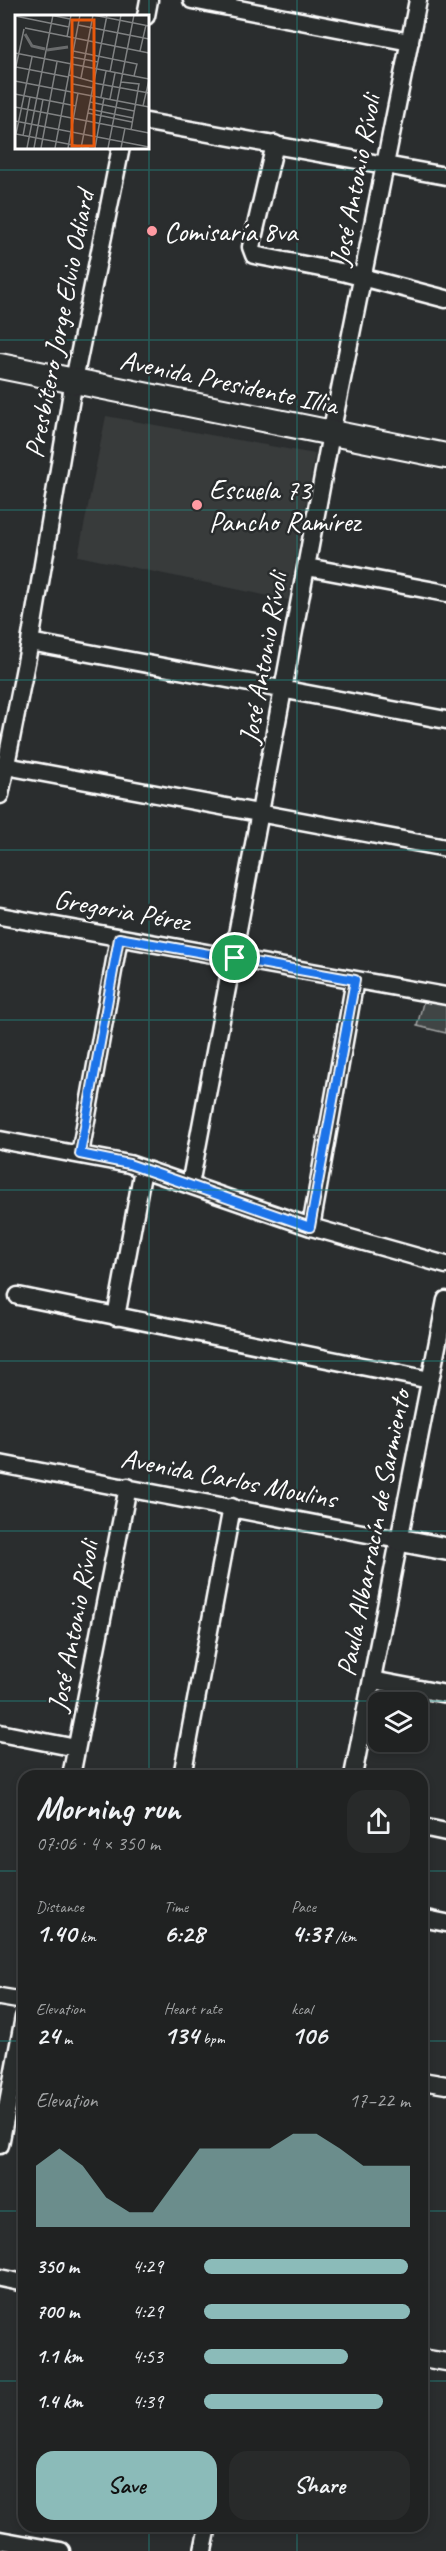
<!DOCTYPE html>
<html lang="en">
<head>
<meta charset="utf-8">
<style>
	:root { --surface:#202222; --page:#282a2a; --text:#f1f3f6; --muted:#a2a4a5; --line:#3d3f40; --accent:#8bbbb9 }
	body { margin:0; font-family:Caveat,sans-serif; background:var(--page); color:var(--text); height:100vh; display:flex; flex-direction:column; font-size:22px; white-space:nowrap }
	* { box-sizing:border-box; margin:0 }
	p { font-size:20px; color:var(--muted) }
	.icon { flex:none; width:33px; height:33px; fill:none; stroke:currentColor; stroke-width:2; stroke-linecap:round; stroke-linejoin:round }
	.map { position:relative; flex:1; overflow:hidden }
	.panel { position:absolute; left:18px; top:1770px; width:410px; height:762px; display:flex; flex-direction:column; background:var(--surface); border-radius:18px; box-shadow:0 3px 9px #0003,0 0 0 2px var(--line) }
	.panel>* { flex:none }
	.controls { position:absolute; left:368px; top:1692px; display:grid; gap:12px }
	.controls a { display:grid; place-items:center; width:60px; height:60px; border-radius:12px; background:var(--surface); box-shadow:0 3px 9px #0003,0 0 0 2px var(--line); font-size:30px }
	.pin { position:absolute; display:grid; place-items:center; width:51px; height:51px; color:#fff; margin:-26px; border:3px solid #fff; border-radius:50%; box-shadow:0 2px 6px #0007 }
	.round { display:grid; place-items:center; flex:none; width:63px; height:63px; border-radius:18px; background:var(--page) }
	.overview { display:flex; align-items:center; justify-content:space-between; height:102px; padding:0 18px }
	h1 { font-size:33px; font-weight:600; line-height:45px }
	.figures { display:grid; grid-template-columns:repeat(3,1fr); gap:9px; height:102px; padding:6px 18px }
	.figures div { display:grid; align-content:center }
	.figures b { font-size:26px; font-weight:600 }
	.figures small { font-size:16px; font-weight:400 }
	.figures p { font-size:16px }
	.chart { height:168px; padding:12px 18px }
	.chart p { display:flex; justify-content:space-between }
	.chart svg { width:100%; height:108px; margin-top:6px; fill:var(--accent); opacity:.7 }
	.cta { display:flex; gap:12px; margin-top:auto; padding:12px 18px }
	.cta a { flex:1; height:69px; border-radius:18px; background:var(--accent); color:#111; font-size:24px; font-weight:600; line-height:69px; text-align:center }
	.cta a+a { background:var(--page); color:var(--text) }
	ul { padding:0 18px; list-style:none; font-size:20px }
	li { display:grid; grid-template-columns:96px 72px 1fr; align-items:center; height:45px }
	li i { height:15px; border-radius:8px; background:var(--accent) }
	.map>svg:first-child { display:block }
	.built { fill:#373a3b }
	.green { fill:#414445; stroke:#a0a2a2; stroke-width:1.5 }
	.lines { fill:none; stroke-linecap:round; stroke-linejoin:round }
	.minor-casing { stroke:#fff; stroke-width:21 }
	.tertiary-casing { stroke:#fff; stroke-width:26 }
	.secondary-casing { stroke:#fff; stroke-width:28 }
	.minor { stroke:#2a2d2e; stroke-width:16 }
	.tertiary { stroke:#2a2d2e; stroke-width:21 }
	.secondary { stroke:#2a2d2e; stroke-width:24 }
	.route-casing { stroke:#fff; stroke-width:12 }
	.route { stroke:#1a73e8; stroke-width:8 }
	.grid { fill:none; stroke:#27847c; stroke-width:1.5; stroke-opacity:0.55 }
	.poi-dot { fill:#ff9aa2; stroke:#2a2d2e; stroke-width:2 }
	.labels { text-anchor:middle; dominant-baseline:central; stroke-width:5; stroke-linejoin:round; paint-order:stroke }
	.street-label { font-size:28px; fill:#fff; stroke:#2a2d2e }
	.poi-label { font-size:28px; fill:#fff; stroke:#2a2d2e; text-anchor:start }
	.inset-river { fill:none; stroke:#6a6c6d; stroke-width:3 }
	.inset-road { fill:none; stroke:#7f8182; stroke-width:1.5 }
	.view { fill:#e8590c; fill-opacity:0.15; stroke:#e8590c; stroke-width:3 }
	.inset-edge { fill:none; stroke:#fff; stroke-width:3 }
</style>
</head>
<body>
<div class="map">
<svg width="446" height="2551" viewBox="0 0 446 2551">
	<rect width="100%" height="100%" fill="#2a2d2e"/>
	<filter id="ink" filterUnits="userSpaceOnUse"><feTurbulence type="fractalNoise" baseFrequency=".0167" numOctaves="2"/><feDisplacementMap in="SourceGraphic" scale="12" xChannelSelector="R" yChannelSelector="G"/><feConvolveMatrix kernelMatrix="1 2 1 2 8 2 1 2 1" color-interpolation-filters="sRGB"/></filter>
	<g filter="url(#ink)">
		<!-- built -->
		<path class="built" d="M106 416 315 454 288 600 78 556Z"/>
		<!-- green -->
		<path class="green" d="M424 999 446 1004V1033L417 1026Z"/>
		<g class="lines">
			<defs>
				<path id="minor" d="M192 0 410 42
					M146 16 149 0
					M147 122 446 176
					M275 144 251 247 254 255 346 273 446 299
					M307 567 446 593
					M30 642 446 720
					M6 766 446 848
					M0 795 30 642 74 380 121 147
					M0 916 446 996
					M0 1140 129 1164 311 1227 446 1265
					M80 1154 119 938
					M190 1185 331 434 418 0
					M311 1227 355 980
					M18 1296 430 1380
					M116 1317 143 1169
					M0 1464 399 1540
					M372 1680 446 1694
					M0 1733 76 1748
					M71 1776 128 1487
					M182 1776 232 1507
					M353 1776 446 1300
					M422 1827 446 1832
					M422 1918 446 1923
					M0 1997 24 2001
					M422 2081 446 2085
					M0 2145 24 2017
					M0 2278 24 2283
					M422 2358 446 2362
					M0 2540 61 2551
					M203 2551 208 2526"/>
				<path id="tertiary" d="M399 1540 446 1549"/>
				<path id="secondary" d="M0 366 446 456"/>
			</defs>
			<!-- minor casing -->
			<use href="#minor" class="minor-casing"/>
			<!-- tertiary casing -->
			<use href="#tertiary" class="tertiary-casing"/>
			<!-- secondary casing -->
			<use href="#secondary" class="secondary-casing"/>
			<!-- minor -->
			<use href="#minor" class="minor"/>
			<!-- tertiary -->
			<use href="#tertiary" class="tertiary"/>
			<!-- secondary -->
			<use href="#secondary" class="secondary"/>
		</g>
	</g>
	<g class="lines" filter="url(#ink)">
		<defs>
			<path id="route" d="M119 938 355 980 310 1227 129 1164 80 1154Z"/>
		</defs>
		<!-- route casing -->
		<use href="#route" class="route-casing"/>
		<!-- route -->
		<use href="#route" class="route"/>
	</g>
	<!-- grid -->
	<path class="grid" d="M149 0V1776M297 0V1776M0 170H446M0 340H446M0 510H446M0 680H446M0 850H446M0 1020H446M0 1190H446M0 1361H446M0 1531H446M0 1701H446M0 1871H24M422 1871H446M0 2041H24M422 2041H446M0 2211H24M422 2211H446M0 2381H24M422 2381H446M149 2526V2551M297 2526V2551"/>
	<!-- markers -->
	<g class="poi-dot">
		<circle cx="152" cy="231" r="6"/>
		<circle cx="197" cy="505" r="6"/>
	</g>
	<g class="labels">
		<!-- street labels -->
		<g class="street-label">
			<text transform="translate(355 180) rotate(-79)">José Antonio Rívoli</text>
			<text transform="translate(59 324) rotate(-79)">Presbítero Jorge Elvio Odiard</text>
			<text transform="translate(229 382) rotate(12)">Avenida Presidente Illia</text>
			<text transform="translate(263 658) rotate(-80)">José Antonio Rívoli</text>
			<text transform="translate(122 910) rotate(10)">Gregoria Pérez</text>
			<text transform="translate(229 1478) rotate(11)">Avenida Carlos Moulins</text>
			<text transform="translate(373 1533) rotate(-79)">Paula Albarracín de Sarmiento</text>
			<text transform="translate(73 1626) rotate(-79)">José Antonio Rívoli</text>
		</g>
		<!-- poi labels -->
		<g class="poi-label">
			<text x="164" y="231">Comisaría 8va</text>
			<text x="209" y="489">Escuela 73<tspan x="209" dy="32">Pancho Ramírez</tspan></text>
		</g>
	</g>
	<!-- overview -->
	<g transform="translate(15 15)">
		<rect width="134" height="134" fill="#2a2d2e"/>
		<path class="inset-river" d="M10 19 17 31 30 34M32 35 53 32"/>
		<path class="inset-road" d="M35 0 55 4M78 0 134 11M0 1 54 12M63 10 134 24M10 13 134 38M52 22 56 0M58 36 122 49 119 61M125 36 131 10M0 38 134 64M57 42 83 47M1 52 53 62M0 56 9 14M95 57 106 0M54 60 79 67M66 63 78 0M0 66 134 92M106 67 124 69 116 115M79 68 134 78M58 69 78 73M0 79 61 91M86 82 91 56M95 84 100 58M75 87 119 96M128 91 134 65M0 92 134 118M74 94 118 103M73 98 117 107M0 106 134 132M1 119 17 42M1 119 74 133M8 121 15 82M12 133 38 0M19 133 28 84M26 133 42 47M40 133 65 0M53 133 63 78M66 133 92 0M80 133 89 83M93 133 119 0M106 133 110 113"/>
		<path class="view" d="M57 5H79V131H57Z"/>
		<rect width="134" height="134" class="inset-edge"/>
	</g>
</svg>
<div class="controls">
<a><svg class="icon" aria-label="layers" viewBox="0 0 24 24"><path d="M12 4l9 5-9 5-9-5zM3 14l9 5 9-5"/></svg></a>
</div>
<div class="pin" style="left:235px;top:958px;background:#1e9e55"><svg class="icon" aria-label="arrive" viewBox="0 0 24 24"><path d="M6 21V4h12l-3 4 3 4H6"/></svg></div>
<section class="panel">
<div class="overview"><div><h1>Morning run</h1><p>07:06 · 4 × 350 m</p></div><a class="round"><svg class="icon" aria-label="share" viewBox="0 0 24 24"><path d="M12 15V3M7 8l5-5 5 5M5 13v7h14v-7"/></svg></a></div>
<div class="figures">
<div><p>Distance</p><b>1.40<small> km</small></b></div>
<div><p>Time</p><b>6:28</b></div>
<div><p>Pace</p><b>4:37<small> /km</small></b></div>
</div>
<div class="figures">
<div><p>Elevation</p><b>24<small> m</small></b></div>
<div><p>Heart rate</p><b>134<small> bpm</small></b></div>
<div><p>kcal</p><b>106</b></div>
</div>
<div class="chart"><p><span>Elevation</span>17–22 m</p>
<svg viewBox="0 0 160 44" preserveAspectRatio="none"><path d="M0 44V19L10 12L20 19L30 32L40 38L50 38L60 25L70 12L80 12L90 12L100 12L110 6L120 6L130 12L140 19L150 19L160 19V44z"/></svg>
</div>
<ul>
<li><b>350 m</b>4:29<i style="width:99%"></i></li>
<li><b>700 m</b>4:29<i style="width:100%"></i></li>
<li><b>1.1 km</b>4:53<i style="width:70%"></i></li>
<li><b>1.4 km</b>4:39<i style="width:87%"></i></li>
</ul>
<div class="cta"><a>Save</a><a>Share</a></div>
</section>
</div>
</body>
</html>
